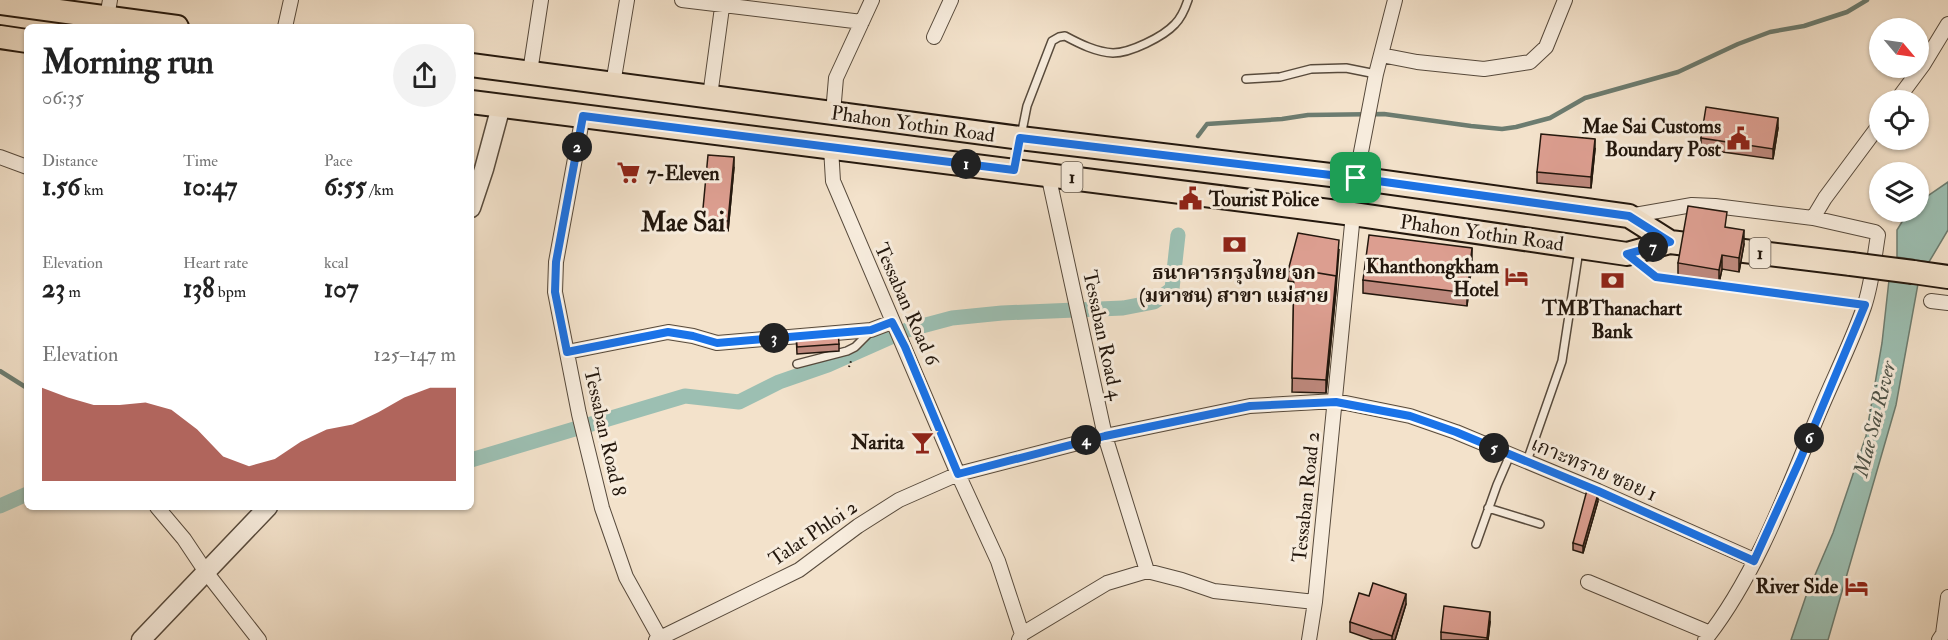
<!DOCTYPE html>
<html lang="en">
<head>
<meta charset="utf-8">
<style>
	:root { --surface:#fff; --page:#f2f2f2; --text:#222; --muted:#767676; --accent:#8f2418 }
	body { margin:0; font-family:"IM FELL Double Pica","Noto Serif Thai",serif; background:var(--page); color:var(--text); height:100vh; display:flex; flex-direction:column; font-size:22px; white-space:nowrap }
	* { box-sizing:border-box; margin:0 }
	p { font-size:20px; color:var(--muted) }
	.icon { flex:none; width:33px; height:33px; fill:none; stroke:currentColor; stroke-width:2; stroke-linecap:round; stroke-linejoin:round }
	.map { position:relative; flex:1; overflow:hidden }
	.sheet { position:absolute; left:24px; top:24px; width:450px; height:486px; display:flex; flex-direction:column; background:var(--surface); border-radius:9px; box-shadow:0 2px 4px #0004 }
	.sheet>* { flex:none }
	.needle { width:39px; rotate:119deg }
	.buttons { position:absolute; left:1869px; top:18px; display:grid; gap:12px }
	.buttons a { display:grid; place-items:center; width:60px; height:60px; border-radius:50%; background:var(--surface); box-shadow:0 2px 4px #0004; font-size:30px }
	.pin { position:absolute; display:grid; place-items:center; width:51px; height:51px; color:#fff; margin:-26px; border-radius:12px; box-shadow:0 3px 9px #0006 }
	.km { position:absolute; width:30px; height:30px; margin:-15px; border-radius:50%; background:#222; color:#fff; font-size:16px; line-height:30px; text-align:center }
	.round { display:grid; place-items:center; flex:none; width:63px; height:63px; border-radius:32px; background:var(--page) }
	.head { display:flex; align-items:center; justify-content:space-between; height:102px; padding:0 18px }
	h1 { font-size:33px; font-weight:700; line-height:45px }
	.metrics { display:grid; grid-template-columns:repeat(3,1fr); gap:9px; height:102px; padding:6px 18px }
	.metrics div { display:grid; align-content:center }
	.metrics b { font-size:26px; font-weight:700 }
	.metrics small { font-size:16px; font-weight:400 }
	.metrics p { font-size:16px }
	.chart { height:168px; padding:12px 18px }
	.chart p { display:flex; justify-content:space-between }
	.chart svg { width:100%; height:108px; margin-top:6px; fill:var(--accent); opacity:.7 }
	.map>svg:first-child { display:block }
	.water { fill:#9cbfb2; stroke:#6c7c70; stroke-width:1.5 }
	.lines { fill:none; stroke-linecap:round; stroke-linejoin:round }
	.stream { stroke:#6c7c70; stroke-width:4.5 }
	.canal { stroke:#9cbfb2; stroke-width:15 }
	.service-casing { stroke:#574a3c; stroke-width:10 }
	.minor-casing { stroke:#574a3c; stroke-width:16 }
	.tertiary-casing { stroke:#574a3c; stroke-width:21 }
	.primary-casing { stroke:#23170d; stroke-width:26 }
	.path { stroke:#23170d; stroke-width:2; stroke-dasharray:1.5 3; stroke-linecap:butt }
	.service { stroke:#f7ecdd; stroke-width:7 }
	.minor { stroke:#f7ecdd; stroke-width:14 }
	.tertiary { stroke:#f7ecdd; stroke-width:18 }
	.primary { stroke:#f3e2cb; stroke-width:22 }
	.primary-bridge-casing { stroke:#23170d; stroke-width:26; stroke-linecap:butt }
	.primary-bridge { stroke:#f3e2cb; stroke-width:22 }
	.wall { fill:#bd887c; stroke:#23170d; stroke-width:1.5 }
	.shaded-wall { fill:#9a6f65; stroke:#23170d; stroke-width:1.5 }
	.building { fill:#dc9e90; stroke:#23170d; stroke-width:1.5 }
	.route-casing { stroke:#fff; stroke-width:12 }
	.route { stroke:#1a73e8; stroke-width:8 }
	.labels { text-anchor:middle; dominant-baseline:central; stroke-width:6; stroke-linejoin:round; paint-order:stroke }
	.shield { fill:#f7ecdd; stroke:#63574b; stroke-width:1.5 }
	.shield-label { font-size:18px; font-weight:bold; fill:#23170d }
	.street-label { font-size:20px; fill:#23170d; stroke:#f7ecdd }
	.poi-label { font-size:20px; font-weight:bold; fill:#23170d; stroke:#f7ecdd; text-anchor:end }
	.water-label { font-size:21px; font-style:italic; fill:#4d5247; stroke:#f7ecdd }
	.district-label { font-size:26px; font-weight:bold; fill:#23170d; stroke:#f7ecdd }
</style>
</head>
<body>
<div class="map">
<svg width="1948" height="640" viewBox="0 0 1948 640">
	<rect width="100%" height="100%" fill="#f3e2cb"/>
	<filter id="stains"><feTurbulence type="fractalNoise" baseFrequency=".00333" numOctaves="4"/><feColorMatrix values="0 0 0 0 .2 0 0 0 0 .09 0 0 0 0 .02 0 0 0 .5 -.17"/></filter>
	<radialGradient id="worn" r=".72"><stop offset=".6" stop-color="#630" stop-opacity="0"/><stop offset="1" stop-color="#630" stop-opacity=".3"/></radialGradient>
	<!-- water -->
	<path class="water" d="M1948 182V230L1929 262 1897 257V230L1908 212H1918L1919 202Z
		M1889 280 1918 284 1896 405 1828 640H1791L1806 596 1833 533 1866 436 1882 343Z"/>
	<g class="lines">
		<!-- stream -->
		<path class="stream" d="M1198 136 1207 124 1282 119 1308 115 1384 114 1471 126 1502 129 1516 127 1550 118 1585 98 1678 72 1738 44 1770 32 1804 26 1847 12 1867 0
			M0 371 27 388"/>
		<!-- canal -->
		<path class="canal" d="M471 460 685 396 739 402 779 382 828 365 907 330 952 318 1002 313 1123 308 1154 302 1172 289 1178 235
			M0 506 27 494"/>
		<defs>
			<path id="service" d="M1246 79 1280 77 1311 69 1346 68 1376 74
				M1021 136 1027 106 1052 41 1059 37 1065 36C1080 44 1096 52 1113 53 1130 53 1163 37 1175 24 1182 17 1185 9 1188 0
				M797 364 847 351 855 347 870 332
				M1527 461 1562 361 1579 250
				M1488 508 1540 524
				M1476 544 1497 485 1510 455"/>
			<path id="minor" d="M682 0 862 22
				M107 17 110 0
				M285 27 291 0
				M934 37 951 0
				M1381 55 1417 62 1484 69 1530 62 1546 47 1565 0
				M530 72 541 0
				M613 84 627 0
				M710 96 723 0
				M1897 100 1923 65 1948 24
				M833 113 836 78 872 0
				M583 115 556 262 555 292 579 414 602 508 626 577 661 640
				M831 148 833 181 958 474 998 561 1022 634 1019 640
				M0 157 27 167
				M1048 174 1105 436 1147 571
				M1356 178 1376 74 1395 0
				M1629 216 1692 205 1715 206 1813 218 1875 232 1878 235C1874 259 1872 284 1864 307 1850 347 1830 385 1814 425 1785 496 1753 580 1705 640
				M1813 218 1825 198 1880 124
				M1931 301 1948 303
				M567 352 668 332 693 336 717 343 871 330 892 322
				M157 507 184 539 206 572 259 640
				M1588 582 1710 633
				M1022 634 1107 583 1147 571 1182 580 1214 591 1315 602
				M656 640 799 570 858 526 899 500 958 474 1105 436 1250 406 1336 401 1410 416 1456 432 1598 491 1754 560
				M1309 640 1315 602 1353 214
				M1939 640 1943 634 1948 597"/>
			<path id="tertiary" d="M471 208 484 169 501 106
				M141 640 268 507"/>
			<path id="primary" d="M0 3 177 27
				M0 37 27 41
				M471 65 1020 138 1356 178 1629 216 1670 242
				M471 102 1353 214 1627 254 1670 242 1851 264
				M1913 272 1948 277"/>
		</defs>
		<!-- service casing -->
		<use href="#service" class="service-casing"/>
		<!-- minor casing -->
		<use href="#minor" class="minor-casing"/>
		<!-- tertiary casing -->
		<use href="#tertiary" class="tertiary-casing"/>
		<!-- primary casing -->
		<use href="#primary" class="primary-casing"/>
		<!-- path -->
		<path class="path" d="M1645 268 1656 277 1850 303
			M849 367 851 361"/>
		<!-- service -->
		<use href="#service" class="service"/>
		<!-- minor -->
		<use href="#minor" class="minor"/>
		<!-- tertiary -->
		<use href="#tertiary" class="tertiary"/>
		<!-- primary -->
		<use href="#primary" class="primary"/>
		<defs>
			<path id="primary-bridge" d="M1851 264 1913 272"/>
		</defs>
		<!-- primary-bridge casing -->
		<use href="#primary-bridge" class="primary-bridge-casing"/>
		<!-- primary-bridge -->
		<use href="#primary-bridge" class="primary-bridge"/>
	</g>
	<!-- wall -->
	<path class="wall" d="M1778 128 1773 159 1701 149V138Z
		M1595 149 1591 188 1537 183V172Z
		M734 167 728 231 702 229V219Z
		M1727 228 1744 244 1739 272 1722 269 1719 283 1678 277V263Z
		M1339 250 1336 290 1326 393 1292 392 1294 282 1288 281V271Z
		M1472 262 1467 306 1363 293V280Z
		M796 332 839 344V351L797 354Z
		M1598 501 1583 553 1573 550V543Z
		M1369 596 1406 604 1395 640H1373L1350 632V622Z
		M1490 622 1488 640H1441V632Z"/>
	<!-- shaded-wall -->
	<path class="shaded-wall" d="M1778 118V128L1773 159V149Z
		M1595 139V149L1591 188V177Z
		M734 157V167L728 231V221Z
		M1744 230V244L1739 272V258Z
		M1472 248V262L1467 306V293Z
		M1722 255V269L1719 283V270Z
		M1336 276V290L1326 393V380Z
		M1598 494V501L1583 553V546Z
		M1406 594V604L1395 640H1392V636Z
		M1490 612V622L1488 640H1487Z"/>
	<!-- building -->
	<path class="building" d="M1706 107 1778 118 1773 149 1701 138Z
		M1541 134 1595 139 1591 177 1537 172Z
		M708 155 734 157 728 221 702 219Z
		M1688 206 1727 212 1725 227 1744 230 1739 258 1722 255 1719 270 1678 263Z
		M1298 233 1339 240 1336 279V276L1294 269V272L1288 271Z
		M1369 235 1472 248 1467 293 1363 280Z
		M1294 269 1336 276 1326 380 1292 378Z
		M838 329 839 344 797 347 796 332Z
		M1587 490 1598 494 1583 546 1573 543Z
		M1373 583 1406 594 1392 636 1350 622 1359 593 1369 596Z
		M1444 606 1490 612 1487 638 1441 632Z"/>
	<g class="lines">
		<defs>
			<path id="route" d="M583 116 1014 170 1020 138 1356 178 1629 216 1670 242 1627 254 1656 277 1865 305 1800 460 1754 561 1598 491 1456 432 1410 416 1336 402 1250 406 1105 436 958 474 905 347 892 322 871 330 717 343 693 336 668 332 567 352 555 292 556 262Z"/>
		</defs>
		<!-- route casing -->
		<use href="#route" class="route-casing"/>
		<!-- route -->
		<use href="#route" class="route"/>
	</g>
	<!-- icons -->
	<defs>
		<symbol id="civic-bare" viewBox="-9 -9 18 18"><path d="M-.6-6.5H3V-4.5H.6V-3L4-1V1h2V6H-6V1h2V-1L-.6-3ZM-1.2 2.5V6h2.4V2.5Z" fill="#8f2418" stroke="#f7ecdd" stroke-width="2.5" paint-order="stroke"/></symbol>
		<symbol id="supermarket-bare" viewBox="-9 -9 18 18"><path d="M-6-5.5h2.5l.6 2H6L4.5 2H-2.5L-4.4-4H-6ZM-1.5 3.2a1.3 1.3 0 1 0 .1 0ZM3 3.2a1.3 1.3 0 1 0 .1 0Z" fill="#8f2418" stroke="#f7ecdd" stroke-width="2.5" paint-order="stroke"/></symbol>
		<symbol id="bank-bare" viewBox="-9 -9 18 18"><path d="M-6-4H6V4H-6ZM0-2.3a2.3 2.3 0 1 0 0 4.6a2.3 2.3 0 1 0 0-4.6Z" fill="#8f2418" stroke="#f7ecdd" stroke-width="2.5" paint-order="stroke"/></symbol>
		<symbol id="hotel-bare" viewBox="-9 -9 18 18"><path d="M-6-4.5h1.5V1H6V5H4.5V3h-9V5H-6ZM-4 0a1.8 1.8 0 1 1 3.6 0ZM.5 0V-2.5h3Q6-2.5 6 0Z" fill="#8f2418" stroke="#f7ecdd" stroke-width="2.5" paint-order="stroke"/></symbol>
		<symbol id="bar-bare" viewBox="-9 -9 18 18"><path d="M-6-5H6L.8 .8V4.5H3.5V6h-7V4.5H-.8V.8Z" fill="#8f2418" stroke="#f7ecdd" stroke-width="2.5" paint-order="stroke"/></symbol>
	</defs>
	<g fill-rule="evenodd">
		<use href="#civic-bare" x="1722" y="122" width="33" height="33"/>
		<use href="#supermarket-bare" x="612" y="156" width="33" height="33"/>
		<use href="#civic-bare" x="1174" y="182" width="33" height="33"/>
		<use href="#bank-bare" x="1218" y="228" width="33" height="33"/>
		<use href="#hotel-bare" x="1500" y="260" width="33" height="33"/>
		<use href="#bank-bare" x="1596" y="264" width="33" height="33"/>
		<use href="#bar-bare" x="906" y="426" width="33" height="33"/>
		<use href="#hotel-bare" x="1840" y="570" width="33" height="33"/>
	</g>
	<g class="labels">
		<!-- shield labels -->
		<g class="shield">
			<rect x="1061.5" y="162" width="21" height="30" rx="4.5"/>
			<rect x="1749.5" y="238" width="21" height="30" rx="4.5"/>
		</g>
		<g class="shield-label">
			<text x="1072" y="177">1</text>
			<text x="1760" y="253">1</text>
		</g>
		<!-- street labels -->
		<g class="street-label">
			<text transform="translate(913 124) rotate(8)">Phahon Yothin Road</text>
			<text transform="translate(1482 233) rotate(8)">Phahon Yothin Road</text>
			<text transform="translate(907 304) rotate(66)">Tessaban Road 6</text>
			<text transform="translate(1103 335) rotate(78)">Tessaban Road 4</text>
			<text transform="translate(605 432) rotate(77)">Tessaban Road 8</text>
			<text transform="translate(1594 469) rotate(23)">เกาะทราย ซอย 1</text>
			<text transform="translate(1306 497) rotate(-84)">Tessaban Road 2</text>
			<text transform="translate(813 533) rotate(-34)">Talat Phloi 2</text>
		</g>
		<!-- poi labels -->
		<g class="poi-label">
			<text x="1721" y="126">Mae Sai Customs<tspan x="1721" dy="23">Boundary Post</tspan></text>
			<text x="647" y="173" text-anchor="start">7-Eleven</text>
			<text x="1209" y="199" text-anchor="start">Tourist Police</text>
			<text x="1499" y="266">Khanthongkham<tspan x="1499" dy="23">Hotel</tspan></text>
			<text x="1234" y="272" text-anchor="middle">ธนาคารกรุงไทย จก<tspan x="1234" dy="23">(มหาชน) สาขา แม่สาย</tspan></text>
			<text x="1612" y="308" text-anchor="middle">TMBThanachart<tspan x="1612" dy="23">Bank</tspan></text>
			<text x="904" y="442">Narita</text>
			<text x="1838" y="586">River Side</text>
		</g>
		<!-- water labels -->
		<g class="water-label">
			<text transform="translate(1875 419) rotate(-76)">Mae Sai River</text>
		</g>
		<!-- district labels -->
		<g class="district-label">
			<text x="683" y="223">Mae Sai</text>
		</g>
	</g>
	<rect width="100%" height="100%" filter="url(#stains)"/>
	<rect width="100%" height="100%" fill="url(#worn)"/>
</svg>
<div class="buttons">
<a><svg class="needle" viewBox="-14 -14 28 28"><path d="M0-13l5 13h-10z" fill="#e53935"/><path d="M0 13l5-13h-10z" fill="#767676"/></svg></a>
<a><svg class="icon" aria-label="locate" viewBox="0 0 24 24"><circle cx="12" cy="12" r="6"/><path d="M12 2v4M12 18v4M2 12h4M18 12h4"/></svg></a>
<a><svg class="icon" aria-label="layers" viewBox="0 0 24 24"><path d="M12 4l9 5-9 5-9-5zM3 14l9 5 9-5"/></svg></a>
</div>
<div class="pin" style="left:1356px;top:178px;background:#1e9e55"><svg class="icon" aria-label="arrive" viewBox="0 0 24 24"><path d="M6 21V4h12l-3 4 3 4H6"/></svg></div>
<b class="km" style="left:966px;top:164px">1</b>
<b class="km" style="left:577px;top:147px">2</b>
<b class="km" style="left:774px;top:338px">3</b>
<b class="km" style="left:1086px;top:440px">4</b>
<b class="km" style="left:1494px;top:448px">5</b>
<b class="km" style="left:1809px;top:438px">6</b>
<b class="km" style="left:1653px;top:247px">7</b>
<section class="sheet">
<div class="head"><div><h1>Morning run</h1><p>06:35</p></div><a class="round"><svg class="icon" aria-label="share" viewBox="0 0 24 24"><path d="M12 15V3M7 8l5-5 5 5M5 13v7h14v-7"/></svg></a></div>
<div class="metrics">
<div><p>Distance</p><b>1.56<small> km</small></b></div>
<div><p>Time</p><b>10:47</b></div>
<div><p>Pace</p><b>6:55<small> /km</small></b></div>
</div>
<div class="metrics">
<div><p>Elevation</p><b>23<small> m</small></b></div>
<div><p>Heart rate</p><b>138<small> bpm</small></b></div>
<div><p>kcal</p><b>107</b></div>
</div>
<div class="chart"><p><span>Elevation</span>125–147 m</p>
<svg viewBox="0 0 160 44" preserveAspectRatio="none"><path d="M0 44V6L10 10L20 13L30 13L40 12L50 15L60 23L70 34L80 38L90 35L100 28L110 23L120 21L130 16L140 10L150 6L160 6V44z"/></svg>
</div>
</section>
</div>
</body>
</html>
